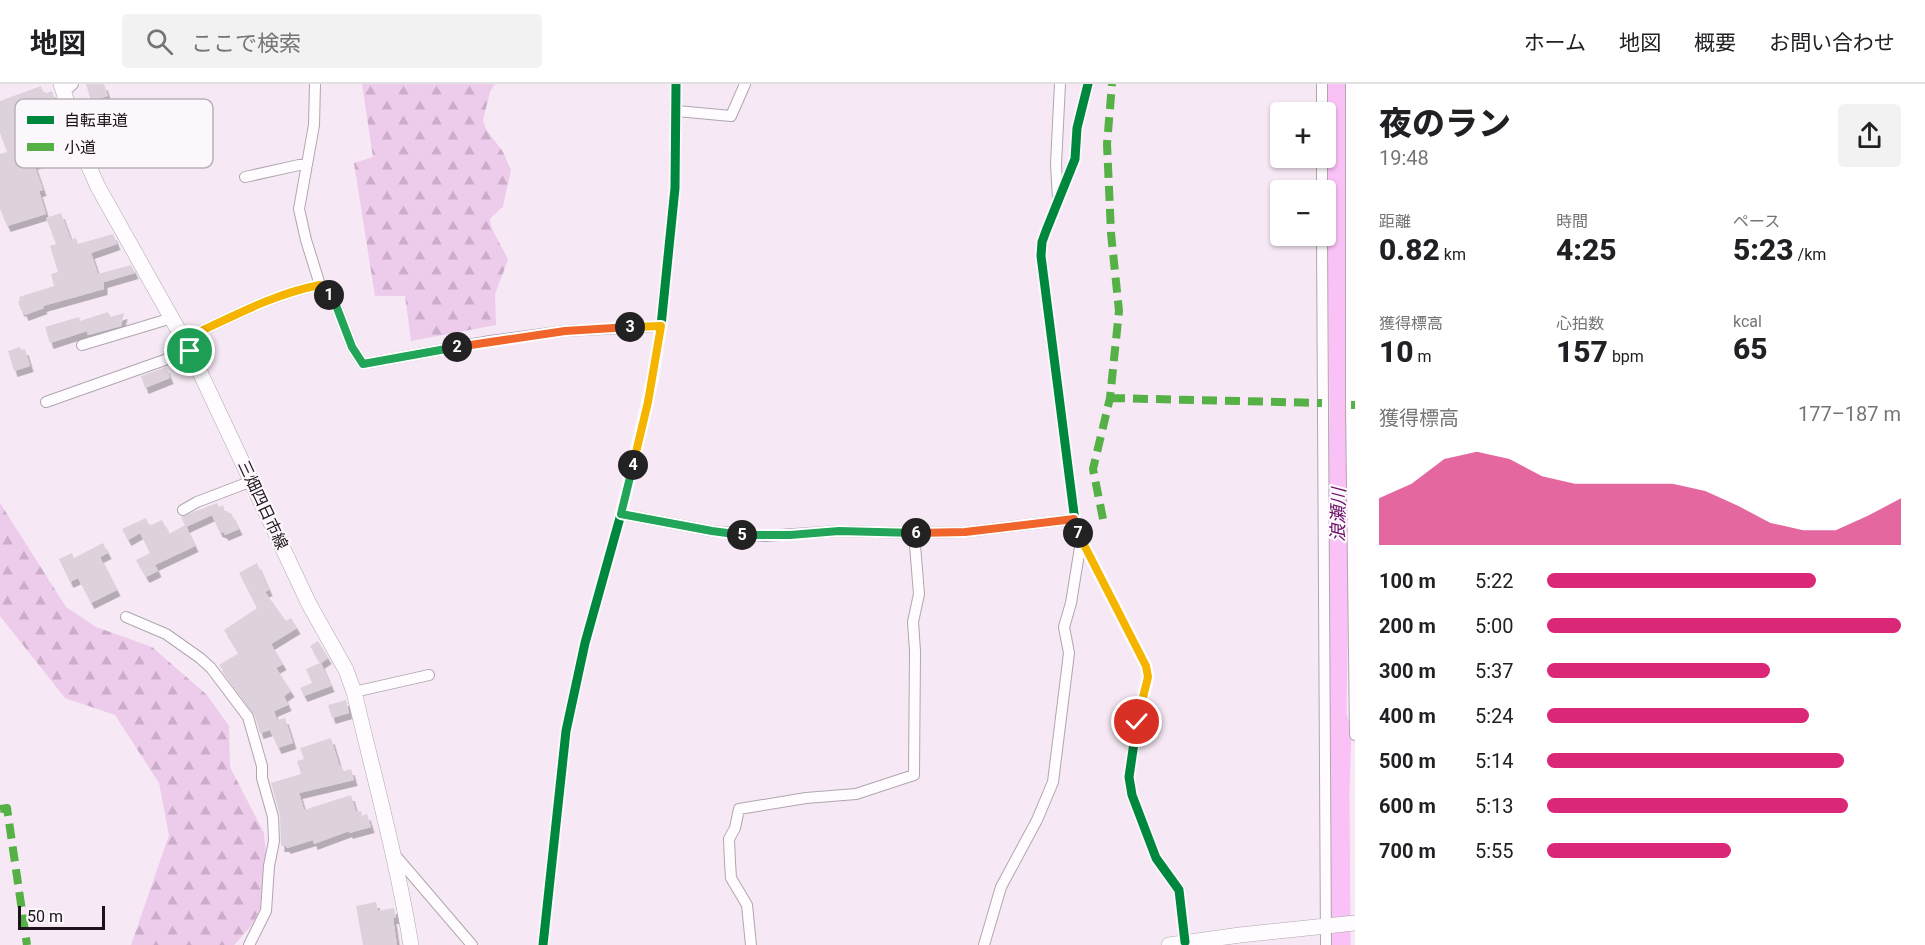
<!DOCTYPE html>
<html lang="ja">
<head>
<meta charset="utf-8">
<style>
	:root { --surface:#fff; --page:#f2f2f2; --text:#202124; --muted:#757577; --line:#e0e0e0; --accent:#db2777 }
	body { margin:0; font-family:Roboto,"Noto Sans JP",sans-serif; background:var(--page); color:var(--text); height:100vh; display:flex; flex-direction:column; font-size:22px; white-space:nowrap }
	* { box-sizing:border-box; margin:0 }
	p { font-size:20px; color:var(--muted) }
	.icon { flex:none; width:33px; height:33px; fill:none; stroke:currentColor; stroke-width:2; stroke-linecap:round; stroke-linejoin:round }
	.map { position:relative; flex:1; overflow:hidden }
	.drawer { display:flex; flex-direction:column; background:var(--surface); width:570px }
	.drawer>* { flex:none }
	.buttons { position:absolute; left:1270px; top:18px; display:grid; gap:12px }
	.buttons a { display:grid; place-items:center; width:66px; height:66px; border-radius:6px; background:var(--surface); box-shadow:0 2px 4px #0004; font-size:30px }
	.scale { position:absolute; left:18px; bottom:15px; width:87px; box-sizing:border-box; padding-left:6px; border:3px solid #1c131b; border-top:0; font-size:16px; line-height:21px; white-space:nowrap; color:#1c131b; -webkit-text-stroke:4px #fcf7fc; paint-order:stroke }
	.pin { position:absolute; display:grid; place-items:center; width:51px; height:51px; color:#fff; margin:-26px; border:3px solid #fff; border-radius:50%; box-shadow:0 2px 6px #0007 }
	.km { position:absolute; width:30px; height:30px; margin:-15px; border-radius:50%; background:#222; color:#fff; font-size:16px; line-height:30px; text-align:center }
	.round { display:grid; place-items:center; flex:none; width:63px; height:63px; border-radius:6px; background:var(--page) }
	.summary { display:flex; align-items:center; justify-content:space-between; height:102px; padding:0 24px }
	h1 { font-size:33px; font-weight:800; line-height:45px }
	.stats { display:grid; grid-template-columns:repeat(3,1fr); gap:9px; height:102px; padding:6px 24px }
	.stats div { display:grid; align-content:center }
	.stats b { font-size:30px; font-weight:800 }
	.stats small { font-size:16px; font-weight:400 }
	.stats p { font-size:16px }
	.chart { height:168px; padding:12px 24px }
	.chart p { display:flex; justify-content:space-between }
	.chart svg { width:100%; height:108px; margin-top:6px; fill:var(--accent); opacity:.7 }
	ul { padding:0 24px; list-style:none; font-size:20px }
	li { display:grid; grid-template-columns:96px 72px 1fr; align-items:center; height:45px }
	li i { height:15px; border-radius:8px; background:var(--accent) }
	header { display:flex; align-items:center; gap:36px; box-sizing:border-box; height:84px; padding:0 30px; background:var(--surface); border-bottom:2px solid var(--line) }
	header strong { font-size:28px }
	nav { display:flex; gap:33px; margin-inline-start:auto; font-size:21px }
	.search { width:420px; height:54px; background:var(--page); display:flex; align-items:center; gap:15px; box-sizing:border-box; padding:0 21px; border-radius:6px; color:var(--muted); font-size:22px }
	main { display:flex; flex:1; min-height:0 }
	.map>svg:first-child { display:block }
	.forest { fill:url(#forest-firs) }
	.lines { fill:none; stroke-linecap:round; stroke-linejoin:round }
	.river { stroke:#fac1f6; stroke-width:21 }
	.building { fill:#ddd2dc; filter:url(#shadow) }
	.street-casing { stroke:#b0a6af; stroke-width:12 }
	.secondary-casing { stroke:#b0a6af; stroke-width:16 }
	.street { stroke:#fefcfe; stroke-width:10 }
	.secondary { stroke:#fefcfe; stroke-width:15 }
	.quiet { stroke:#55b145; stroke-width:8; stroke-dasharray:15 8; stroke-linecap:butt }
	.cycleway-casing { stroke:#fcf7fc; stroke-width:13 }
	.cycleway { stroke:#00873e; stroke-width:9 }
	.split-1-casing { stroke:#fff; stroke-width:12 }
	.split-2-casing { stroke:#fff; stroke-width:12 }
	.split-3-casing { stroke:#fff; stroke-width:12 }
	.split-4-casing { stroke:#fff; stroke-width:12 }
	.split-5-casing { stroke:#fff; stroke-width:12 }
	.split-6-casing { stroke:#fff; stroke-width:12 }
	.split-7-casing { stroke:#fff; stroke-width:12 }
	.split-8-casing { stroke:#fff; stroke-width:12 }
	.split-1 { stroke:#f5b400; stroke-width:8 }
	.split-2 { stroke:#22a559; stroke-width:8 }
	.split-3 { stroke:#f0652b; stroke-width:8 }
	.split-4 { stroke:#f5b400; stroke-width:8 }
	.split-5 { stroke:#22a559; stroke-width:8 }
	.split-6 { stroke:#22a559; stroke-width:8 }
	.split-7 { stroke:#f0652b; stroke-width:8 }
	.split-8 { stroke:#f5b400; stroke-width:8 }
	.labels { text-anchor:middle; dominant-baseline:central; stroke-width:4.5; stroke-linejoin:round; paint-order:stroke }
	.street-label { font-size:16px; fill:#1c131b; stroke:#fcf7fc }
	.water-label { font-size:18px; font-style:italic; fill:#680f66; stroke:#fcf7fc }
	.key { fill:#fcf7fc; stroke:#b9b3b8; stroke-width:1.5 }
	.key-label { font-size:16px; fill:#1c131b }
</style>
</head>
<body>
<header>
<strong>地図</strong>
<div class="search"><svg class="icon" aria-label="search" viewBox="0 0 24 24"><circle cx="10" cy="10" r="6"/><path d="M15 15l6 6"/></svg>ここで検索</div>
<nav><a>ホーム</a><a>地図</a><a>概要</a><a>お問い合わせ</a></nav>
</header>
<main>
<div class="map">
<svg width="1355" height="861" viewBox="0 0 1355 861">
	<defs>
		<pattern id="forest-firs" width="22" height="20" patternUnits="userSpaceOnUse" patternTransform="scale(1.5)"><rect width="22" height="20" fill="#edcbeb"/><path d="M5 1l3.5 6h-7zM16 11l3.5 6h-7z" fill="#cbadc9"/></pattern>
		<filter id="shadow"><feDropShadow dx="3.5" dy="6" stdDeviation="0" flood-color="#0004"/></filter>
	</defs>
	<rect width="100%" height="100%" fill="#f6e9f5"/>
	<!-- forest -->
	<path class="forest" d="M362 0H495L490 8 483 36 486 45 503 68 511 86 503 122 490 135C490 146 503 163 508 176L495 210 496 241 411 257 405 212H375L354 79 373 73Z
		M0 419 66 523 96 543 152 563 207 611 229 642 230 683 264 749 269 807 252 841 234 861H131L169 751 159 699 115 631 65 614 0 532Z"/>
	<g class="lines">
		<!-- river -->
		<path class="river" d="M1336 0 1340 326 1336 631 1341 648 1339 706 1340 861"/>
	</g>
	<!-- building -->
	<path class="building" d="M86 0H104L108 12 91 17Z
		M41 2 44 10 52 7 57 22 29 33 38 57 42 55 46 66 67 59 70 68 34 80 43 106 39 107 46 130 7 142 0 125V70L7 68 0 49V17Z
		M61 129 71 156 76 154 78 160 113 150 117 160 91 169 98 190 131 181 135 189 104 198V205L43 222 44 224 25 231 23 226 21 227 18 217H20L19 213 54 202 51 190 58 188 50 162 56 160 46 134Z
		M108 228 111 233 124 229 121 242 88 251 87 247 50 259 45 243 79 233 80 237Z
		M20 263 21 266 25 265 30 282 14 287 8 267Z
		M166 283 170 294 145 304 141 292Z
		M217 419 219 423 223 421 225 428 231 429 239 445 225 451 224 449 219 447 212 431 186 443 181 433Z
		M146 434 149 442 162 436 169 450 185 441 195 462 155 481 158 487 146 493 136 476 150 469 140 449 128 456 122 445Z
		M103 459 108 469 100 473 117 506 91 519 78 494 70 498 59 475 72 469 74 474Z
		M257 479 269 506 265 508 286 537 291 534 297 544 271 560 283 580 276 584 291 607 284 612 288 621 274 627 277 636 285 634 293 659 278 664 270 646 260 649 254 629 219 581 239 569 224 546 257 524 239 489Z
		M318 557 328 574 321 579 331 602 304 612 300 604 312 599 306 585 320 579 310 562Z
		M346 616 349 629 332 634 328 621Z
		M331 654 339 680 344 687 351 685 354 696 299 709 304 726 351 711 356 728 361 727 362 732 367 730 371 743 349 749V747L314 760 313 756 287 764 286 762H281L280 732 271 699 301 690 297 677 304 675 300 664Z
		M376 818 378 827 394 824 396 834H393L397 861H363L356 822Z"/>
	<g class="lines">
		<defs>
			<path id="street" d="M315 0 314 41 299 125 306 156 320 201 334 216 352 263 363 280 490 257 565 247 661 242
				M1088 0 1077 44 1075 75 1046 147 1042 158 1041 172 1076 445 1146 582 1148 593 1137 638 1129 693 1132 711 1156 774 1179 806 1185 858
				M1322 0V28
				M1351 0V321L1355 651
				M63 9 73 0
				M677 27 731 32 745 0
				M1322 74V106
				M245 93 299 81H307
				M1058 115 1056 80 1060 0
				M1322 152 1326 861
				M184 255C228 235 272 210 320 201
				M82 261 172 234
				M46 318 190 267
				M183 426 197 418 252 397
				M621 430 712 447 765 452 839 447 914 449 965 448 1074 435
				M126 533 166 550 200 574 211 584 248 633 262 682V694L273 733 274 757 269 782 266 827 249 861
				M354 608 429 591
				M395 771 472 861
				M543 861 566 647 585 559 621 430 653 293 661 242 675 104 676 0
				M751 861 747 821 731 794 730 778 729 755 735 744 739 725 806 714 856 710 914 691 915 567 913 538 919 510 914 449
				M984 861 1001 803 1037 736 1053 698 1069 569 1064 543 1071 519 1081 457"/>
			<path id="secondary" d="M61 0 85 74 98 103 190 267 309 520 346 586 354 608C374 692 397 776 411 861
				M1169 861 1240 851 1355 839"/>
		</defs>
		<!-- street casing -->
		<use href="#street" class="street-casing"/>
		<!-- secondary casing -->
		<use href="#secondary" class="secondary-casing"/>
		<!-- street -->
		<use href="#street" class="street"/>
		<!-- secondary -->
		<use href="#secondary" class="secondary"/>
		<!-- quiet -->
		<path class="quiet" d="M1110 314 1322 319
			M1351 321H1355
			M1103 435 1093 385 1110 314 1119 227 1111 149 1107 60 1112 0
			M0 725 7 724 27 861"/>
		<defs>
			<path id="cycleway" d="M1088 0 1077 44 1075 75 1046 147 1042 158 1041 172 1076 445 1146 582 1148 593 1137 638 1129 693 1132 711 1156 774 1179 806 1185 858
				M543 861 566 647 585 559 621 430 653 293 661 242 675 104 676 0"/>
		</defs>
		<!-- cycleway casing -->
		<use href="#cycleway" class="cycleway-casing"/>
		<!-- cycleway -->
		<use href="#cycleway" class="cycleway"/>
	</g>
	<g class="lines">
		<defs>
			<path id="split-1" d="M190 267 184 255C228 235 272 210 320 201L329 211"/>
			<path id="split-2" d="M329 211 334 216 352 263 363 280 457 263"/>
			<path id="split-3" d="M457 263 565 247 630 243"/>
			<path id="split-4" d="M630 243 661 242 648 318 633 381"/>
			<path id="split-5" d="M633 381 621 430 712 447 742 451"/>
			<path id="split-6" d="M742 451H790L839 447 916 449"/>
			<path id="split-7" d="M916 449 965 448 1074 435 1078 449"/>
			<path id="split-8" d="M1078 449 1146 582 1148 593 1137 638"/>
		</defs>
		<!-- split-1 casing -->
		<use href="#split-1" class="split-1-casing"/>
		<!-- split-2 casing -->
		<use href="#split-2" class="split-2-casing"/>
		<!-- split-3 casing -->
		<use href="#split-3" class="split-3-casing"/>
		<!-- split-4 casing -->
		<use href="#split-4" class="split-4-casing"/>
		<!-- split-5 casing -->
		<use href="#split-5" class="split-5-casing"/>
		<!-- split-6 casing -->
		<use href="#split-6" class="split-6-casing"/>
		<!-- split-7 casing -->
		<use href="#split-7" class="split-7-casing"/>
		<!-- split-8 casing -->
		<use href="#split-8" class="split-8-casing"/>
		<!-- split-1 -->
		<use href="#split-1" class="split-1"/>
		<!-- split-2 -->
		<use href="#split-2" class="split-2"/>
		<!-- split-3 -->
		<use href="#split-3" class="split-3"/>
		<!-- split-4 -->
		<use href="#split-4" class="split-4"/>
		<!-- split-5 -->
		<use href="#split-5" class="split-5"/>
		<!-- split-6 -->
		<use href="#split-6" class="split-6"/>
		<!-- split-7 -->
		<use href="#split-7" class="split-7"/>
		<!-- split-8 -->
		<use href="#split-8" class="split-8"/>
	</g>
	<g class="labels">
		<!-- street labels -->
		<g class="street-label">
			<text transform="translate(263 421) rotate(65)">三畑四日市線</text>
		</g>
		<!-- water labels -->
		<g class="water-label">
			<text transform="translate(1338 431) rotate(-89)">浪瀬川</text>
		</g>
	</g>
	<!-- legend -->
	<rect x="15" y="15" width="198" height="69" rx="9" class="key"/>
	<rect x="27" y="32" width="27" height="8" fill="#00873e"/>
	<rect x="27" y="59" width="27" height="8" fill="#55b145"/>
	<g class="key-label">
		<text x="64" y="42">自転車道</text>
		<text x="64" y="69">小道</text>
	</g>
</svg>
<div class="buttons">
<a>+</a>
<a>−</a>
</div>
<div class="scale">50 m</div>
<div class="pin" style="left:190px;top:267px;background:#1e9e55"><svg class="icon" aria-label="arrive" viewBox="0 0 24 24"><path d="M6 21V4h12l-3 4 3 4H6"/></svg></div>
<div class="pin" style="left:1137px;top:638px;background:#d93025"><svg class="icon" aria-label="check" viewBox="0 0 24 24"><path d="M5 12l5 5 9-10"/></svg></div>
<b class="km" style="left:329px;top:211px">1</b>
<b class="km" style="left:457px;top:263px">2</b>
<b class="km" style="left:630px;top:243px">3</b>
<b class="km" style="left:633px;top:381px">4</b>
<b class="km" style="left:742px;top:451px">5</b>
<b class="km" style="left:916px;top:449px">6</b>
<b class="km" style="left:1078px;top:449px">7</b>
</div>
<section class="drawer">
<div class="summary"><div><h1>夜のラン</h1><p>19:48</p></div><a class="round"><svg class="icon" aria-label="share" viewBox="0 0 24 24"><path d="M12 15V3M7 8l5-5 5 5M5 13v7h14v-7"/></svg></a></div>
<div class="stats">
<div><p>距離</p><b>0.82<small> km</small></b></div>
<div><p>時間</p><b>4:25</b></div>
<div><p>ペース</p><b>5:23<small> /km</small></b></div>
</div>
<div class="stats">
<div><p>獲得標高</p><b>10<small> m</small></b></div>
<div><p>心拍数</p><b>157<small> bpm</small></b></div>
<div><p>kcal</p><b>65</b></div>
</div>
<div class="chart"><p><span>獲得標高</span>177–187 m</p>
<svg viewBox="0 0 160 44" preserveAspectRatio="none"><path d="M0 44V25L10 19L20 9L30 6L40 9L50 16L60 19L70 19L80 19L90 19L100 22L110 28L120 35L130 38L140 38L150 32L160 25V44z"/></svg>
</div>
<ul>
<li><b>100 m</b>5:22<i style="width:76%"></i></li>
<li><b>200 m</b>5:00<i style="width:100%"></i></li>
<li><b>300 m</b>5:37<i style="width:63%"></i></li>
<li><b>400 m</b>5:24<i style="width:74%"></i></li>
<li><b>500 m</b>5:14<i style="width:84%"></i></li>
<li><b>600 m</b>5:13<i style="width:85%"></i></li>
<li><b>700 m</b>5:55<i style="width:52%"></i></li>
</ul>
</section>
</main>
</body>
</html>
